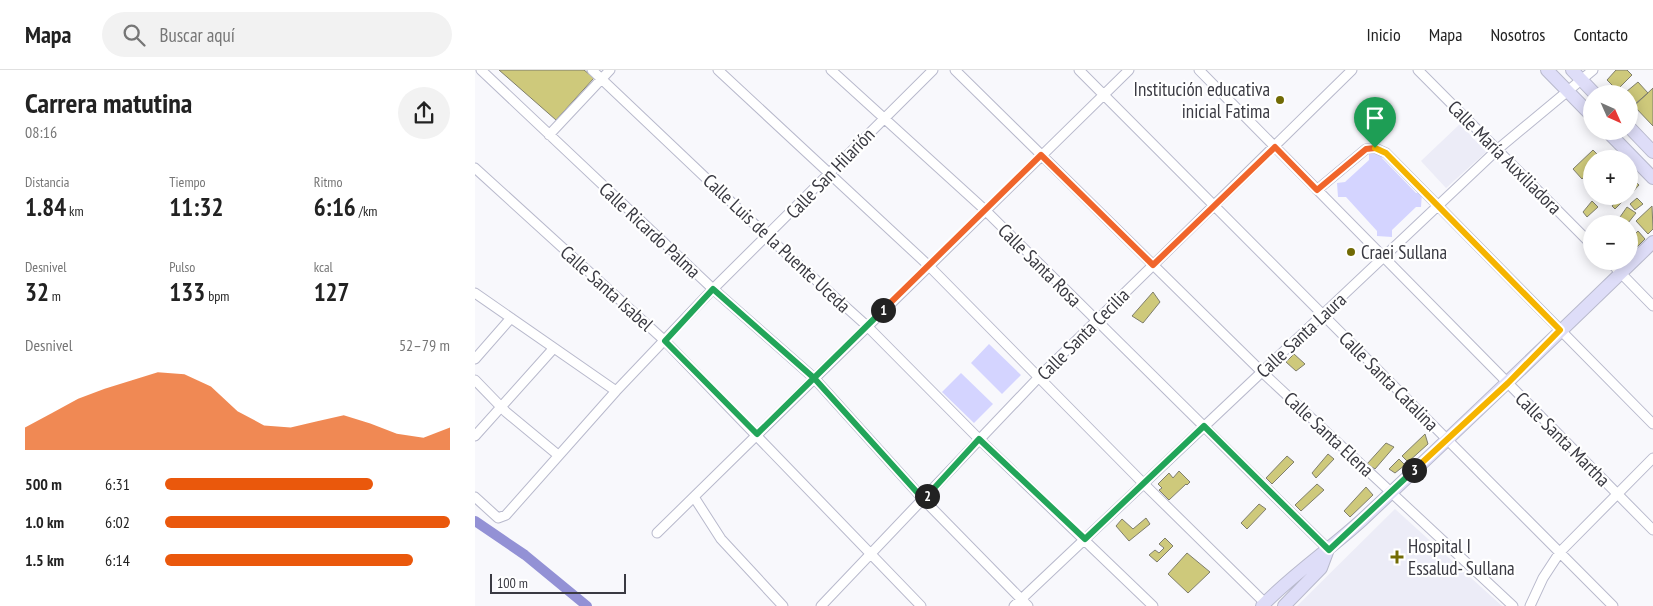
<!DOCTYPE html>
<html lang="es">
<head>
<meta charset="utf-8">
<style>
	:root { --surface:#fff; --page:#f2f2f2; --text:#222; --muted:#767676; --line:#e0e0e0; --accent:#ea580c }
	body { margin:0; font-family:"PT Sans Narrow",sans-serif; background:var(--page); color:var(--text); height:100vh; display:flex; flex-direction:column; font-size:19px; white-space:nowrap }
	* { box-sizing:border-box; margin:0 }
	p { font-size:16px; color:var(--muted) }
	.icon { flex:none; width:28px; height:28px; fill:none; stroke:currentColor; stroke-width:2; stroke-linecap:round; stroke-linejoin:round }
	.map { position:relative; flex:1; overflow:hidden }
	.sheet { display:flex; flex-direction:column; background:var(--surface); width:475px }
	.sheet>* { flex:none }
	.needle { width:32px; rotate:135deg }
	.tools { position:absolute; left:1108px; top:15px; display:grid; gap:10px }
	.tools a { display:grid; place-items:center; width:55px; height:55px; border-radius:50%; background:var(--surface); box-shadow:0 2px 12px #0003; font-size:25px }
	.scale { position:absolute; left:15px; bottom:12px; width:136px; box-sizing:border-box; padding-left:5px; border:2px solid #3a3a42; border-top:0; font-size:14px; line-height:18px; white-space:nowrap; color:#3a3a42; -webkit-text-stroke:4px #fff; paint-order:stroke }
	.pin { position:absolute; display:grid; place-items:center; width:42px; height:42px; color:#fff; margin:-51px -21px; border-radius:50% 50% 50% 0; rotate:-45deg; box-shadow:0 0 5px #0007 }
	.pin .icon { rotate:45deg }
	.km { position:absolute; width:25px; height:25px; margin:-12px; border-radius:50%; background:#222; color:#fff; font-size:14px; line-height:25px; text-align:center }
	.round { display:grid; place-items:center; flex:none; width:52px; height:52px; border-radius:26px; background:var(--page) }
	.overview { display:flex; align-items:center; justify-content:space-between; height:85px; padding:0 25px }
	h1 { font-size:28px; font-weight:700; line-height:38px }
	.figures { display:grid; grid-template-columns:repeat(3,1fr); gap:8px; height:85px; padding:5px 25px }
	.figures div { display:grid; align-content:center }
	.figures b { font-size:25px; font-weight:700 }
	.figures small { font-size:14px; font-weight:400 }
	.figures p { font-size:14px }
	.chart { height:140px; padding:10px 25px }
	.chart p { display:flex; justify-content:space-between }
	.chart svg { width:100%; height:90px; margin-top:5px; fill:var(--accent); opacity:.7 }
	ul { padding:0 25px; list-style:none; font-size:16px }
	li { display:grid; grid-template-columns:80px 60px 1fr; align-items:center; height:38px }
	li i { height:12px; border-radius:6px; background:var(--accent) }
	header { display:flex; align-items:center; gap:30px; box-sizing:border-box; height:70px; padding:0 25px; background:var(--surface); border-bottom:1px solid var(--line) }
	header strong { font-size:24px }
	nav { display:flex; gap:28px; margin-inline-start:auto; font-size:18px }
	.search { width:350px; height:45px; background:var(--page); display:flex; align-items:center; gap:12px; box-sizing:border-box; padding:0 18px; border-radius:28px; color:var(--muted); font-size:19px }
	main { display:flex; flex:1; min-height:0 }
	.map>svg:first-child { display:block }
	.built { fill:#ececf7 }
	.green { fill:#d4d4ff }
	.lines { fill:none; stroke-linecap:round; stroke-linejoin:round }
	.canal { stroke:#9391d5; stroke-width:10 }
	.building { fill:#cec97b; stroke:#7f7e6c }
	.street-casing { stroke:#b8b9cc; stroke-width:11 }
	.secondary-casing { stroke:#b8b9cc; stroke-width:14 }
	.street { stroke:#fff; stroke-width:9 }
	.secondary { stroke:#deddf8; stroke-width:12 }
	.split-1-casing { stroke:#fff; stroke-width:10 }
	.split-2-casing { stroke:#fff; stroke-width:10 }
	.split-3-casing { stroke:#fff; stroke-width:10 }
	.split-4-casing { stroke:#fff; stroke-width:10 }
	.split-1 { stroke:#f0652b; stroke-width:6 }
	.split-2 { stroke:#22a559; stroke-width:6 }
	.split-3 { stroke:#22a559; stroke-width:6 }
	.split-4 { stroke:#f5b400; stroke-width:6 }
	.poi-dot { fill:#716a04; stroke:#fff; stroke-width:2 }
	.labels { text-anchor:middle; dominant-baseline:central; stroke-width:4.5; stroke-linejoin:round; paint-order:stroke }
	.poi-label { font-size:19px; fill:#3a3a42; stroke:#fff; text-anchor:start }
	.street-label { font-size:19px; fill:#3a3a42; stroke:#fff }
</style>
</head>
<body>
<header>
<strong>Mapa</strong>
<div class="search"><svg class="icon" aria-label="search" viewBox="0 0 24 24"><circle cx="10" cy="10" r="6"/><path d="M15 15l6 6"/></svg>Buscar aquí</div>
<nav><a>Inicio</a><a>Mapa</a><a>Nosotros</a><a>Contacto</a></nav>
</header>
<main>
<section class="sheet">
<div class="overview"><div><h1>Carrera matutina</h1><p>08:16</p></div><a class="round"><svg class="icon" aria-label="share" viewBox="0 0 24 24"><path d="M12 15V3M7 8l5-5 5 5M5 13v7h14v-7"/></svg></a></div>
<div class="figures">
<div><p>Distancia</p><b>1.84<small> km</small></b></div>
<div><p>Tiempo</p><b>11:32</b></div>
<div><p>Ritmo</p><b>6:16<small> /km</small></b></div>
</div>
<div class="figures">
<div><p>Desnivel</p><b>32<small> m</small></b></div>
<div><p>Pulso</p><b>133<small> bpm</small></b></div>
<div><p>kcal</p><b>127</b></div>
</div>
<div class="chart"><p><span>Desnivel</span>52–79 m</p>
<svg viewBox="0 0 160 44" preserveAspectRatio="none"><path d="M0 44V33L10 26L20 19L30 14L40 10L50 6L60 7L70 13L80 25L90 32L100 33L110 30L120 27L130 31L140 36L150 38L160 33V44z"/></svg>
</div>
<ul>
<li><b>500 m</b>6:31<i style="width:73%"></i></li>
<li><b>1.0 km</b>6:02<i style="width:100%"></i></li>
<li><b>1.5 km</b>6:14<i style="width:87%"></i></li>
</ul>
</section>
<div class="map">
<svg width="1178" height="536" viewBox="0 0 1178 536">
	<rect width="100%" height="100%" fill="#f8f8fc"/>
	<!-- built -->
	<path class="built" d="M985 54 1011 82 971 118 946 91Z
		M920 439 1027 536H822Z"/>
	<!-- green -->
	<path class="green" d="M906 83 907 88 941 123H947L946 137H941L917 160V167L902 166V161L871 127H863L862 113 870 112 894 90V84Z
		M514 274 546 305 527 324 496 293Z
		M486 303 518 334 499 353 467 322Z"/>
	<g class="lines">
		<!-- canal -->
		<path class="canal" d="M0 451 50 485 112 536"/>
	</g>
	<!-- building -->
	<path class="building" d="M24 0H109L119 8 81 50Z
		M1141 0H1152L1157 5 1142 20 1132 10Z
		M1163 12 1173 23 1160 34 1151 22Z
		M1178 18V56L1159 36Z
		M1118 80 1127 89H1116V99L1107 109 1098 99Z
		M1161 112 1164 115 1154 126V119Z
		M1146 126H1153L1140 139 1137 136Z
		M1162 128 1168 134 1160 140 1155 134Z
		M1117 131 1123 137 1112 147 1108 142Z
		M1177 136 1178 159 1173 164 1161 151Z
		M1152 137 1161 143 1153 153 1145 147Z
		M1134 147 1138 151 1135 154H1126Z
		M1163 161 1170 169 1161 178 1154 170Z
		M678 222 685 232 668 253 657 246Z
		M819 284 830 294 821 301 811 292Z
		M950 364 953 374 933 392 927 386Z
		M911 373 919 377 900 399 892 394Z
		M853 384 859 389 841 408 837 403Z
		M812 386 819 392 797 414 791 408Z
		M924 389 930 395 920 403 914 399Z
		M704 401 715 412 712 415 711 414 694 430 684 420 687 418 683 414 694 403 698 408Z
		M842 414 849 420 826 441 820 435Z
		M891 417 898 425 875 447 869 441Z
		M784 434 791 439 772 459 766 453Z
		M671 448 675 454 654 471 641 456 647 449 658 459Z
		M690 468 698 476 682 492 674 485 680 480 684 483 689 478 684 474Z
		M712 483 735 502 713 523 693 504Z"/>
	<g class="lines">
		<defs>
			<path id="street" d="M6 0 238 219 339 308 449 430 553 536
				M117 0 293 167 392 256 504 369 678 536
				M243 0 454 196 668 413 790 533
				M356 0 510 140 854 480
				M480 0 787 302 1038 536
				M604 0 1138 536
				M724 0 1178 460
				M943 0 1116 174
				M74 65 135 0
				M0 98 190 271 446 536
				M842 120 891 79 900 78 911 83 1178 354
				M1134 191 1178 236
				M0 223 141 321
				M0 289 36 248
				M0 310 31 342 83 385
				M0 366 78 279
				M0 427 23 448 31 445 141 321 238 219 458 0
				M219 427 246 469 308 536
				M182 463 654 0
				M346 536 564 307 877 0
				M539 536 1023 79 1118 0
				M1055 536 1068 508 1085 482 1178 388"/>
			<path id="secondary" d="M1072 0 1116 45
				M1097 0 1120 24
				M1154 57 1178 82
				M1132 61 1178 108
				M787 536C818 504 854 480 887 450 985 358 1082 265 1178 172
				M809 536 846 498 852 482"/>
		</defs>
		<!-- street casing -->
		<use href="#street" class="street-casing"/>
		<!-- secondary casing -->
		<use href="#secondary" class="secondary-casing"/>
		<!-- street -->
		<use href="#street" class="street"/>
		<!-- secondary -->
		<use href="#secondary" class="secondary"/>
	</g>
	<g class="lines">
		<defs>
			<path id="split-1" d="M408 240 566 85 678 195 800 77 842 120 891 79 900 78"/>
			<path id="split-2" d="M408 240 339 308 238 219 190 271 282 364 339 308 449 430 452 426"/>
			<path id="split-3" d="M452 426 504 369 610 469 729 356 854 480 939 400"/>
			<path id="split-4" d="M900 78 911 83 1085 260 1033 313 939 400"/>
		</defs>
		<!-- split-1 casing -->
		<use href="#split-1" class="split-1-casing"/>
		<!-- split-2 casing -->
		<use href="#split-2" class="split-2-casing"/>
		<!-- split-3 casing -->
		<use href="#split-3" class="split-3-casing"/>
		<!-- split-4 casing -->
		<use href="#split-4" class="split-4-casing"/>
		<!-- split-1 -->
		<use href="#split-1" class="split-1"/>
		<!-- split-2 -->
		<use href="#split-2" class="split-2"/>
		<!-- split-3 -->
		<use href="#split-3" class="split-3"/>
		<!-- split-4 -->
		<use href="#split-4" class="split-4"/>
	</g>
	<!-- markers -->
	<g class="poi-dot">
		<circle cx="805" cy="30" r="5"/>
		<circle cx="876" cy="182" r="5"/>
		<path d="M919.5 479.5h5v5h5v5h-5v5h-5v-5h-5v-5h5z"/>
	</g>
	<g class="labels">
		<!-- poi labels -->
		<g class="poi-label">
			<text x="795" y="19" text-anchor="end">Institución educativa<tspan x="795" dy="22">inicial Fatima</tspan></text>
			<text x="886" y="182">Craei Sullana</text>
			<text x="933" y="476">Hospital I<tspan x="933" dy="22">Essalud- Sullana</tspan></text>
		</g>
		<!-- street labels -->
		<g class="street-label">
			<text transform="translate(1030 87) rotate(45)">Calle María Auxiliadora</text>
			<text transform="translate(355 103) rotate(-46)">Calle San Hilarión</text>
			<text transform="translate(175 160) rotate(43)">Calle Ricardo Palma</text>
			<text transform="translate(302 173) rotate(43)">Calle Luis de la Puente Uceda</text>
			<text transform="translate(565 195) rotate(45)">Calle Santa Rosa</text>
			<text transform="translate(132 218) rotate(42)">Calle Santa Isabel</text>
			<text transform="translate(608 264) rotate(-45)">Calle Santa Cecilia</text>
			<text transform="translate(826 265) rotate(-43)">Calle Santa Laura</text>
			<text transform="translate(914 311) rotate(45)">Calle Santa Catalina</text>
			<text transform="translate(854 364) rotate(43)">Calle Santa Elena</text>
			<text transform="translate(1088 369) rotate(45)">Calle Santa Martha</text>
		</g>
	</g>
</svg>
<div class="tools">
<a><svg class="needle" viewBox="-14 -14 28 28"><path d="M0-13l5 13h-10z" fill="#e53935"/><path d="M0 13l5-13h-10z" fill="#767676"/></svg></a>
<a>+</a>
<a>−</a>
</div>
<div class="scale">100 m</div>
<div class="pin" style="left:900px;top:78px;background:#1e9e55"><svg class="icon" aria-label="arrive" viewBox="0 0 24 24"><path d="M6 21V4h12l-3 4 3 4H6"/></svg></div>
<b class="km" style="left:408px;top:240px">1</b>
<b class="km" style="left:452px;top:426px">2</b>
<b class="km" style="left:939px;top:400px">3</b>
</div>
</main>
</body>
</html>
